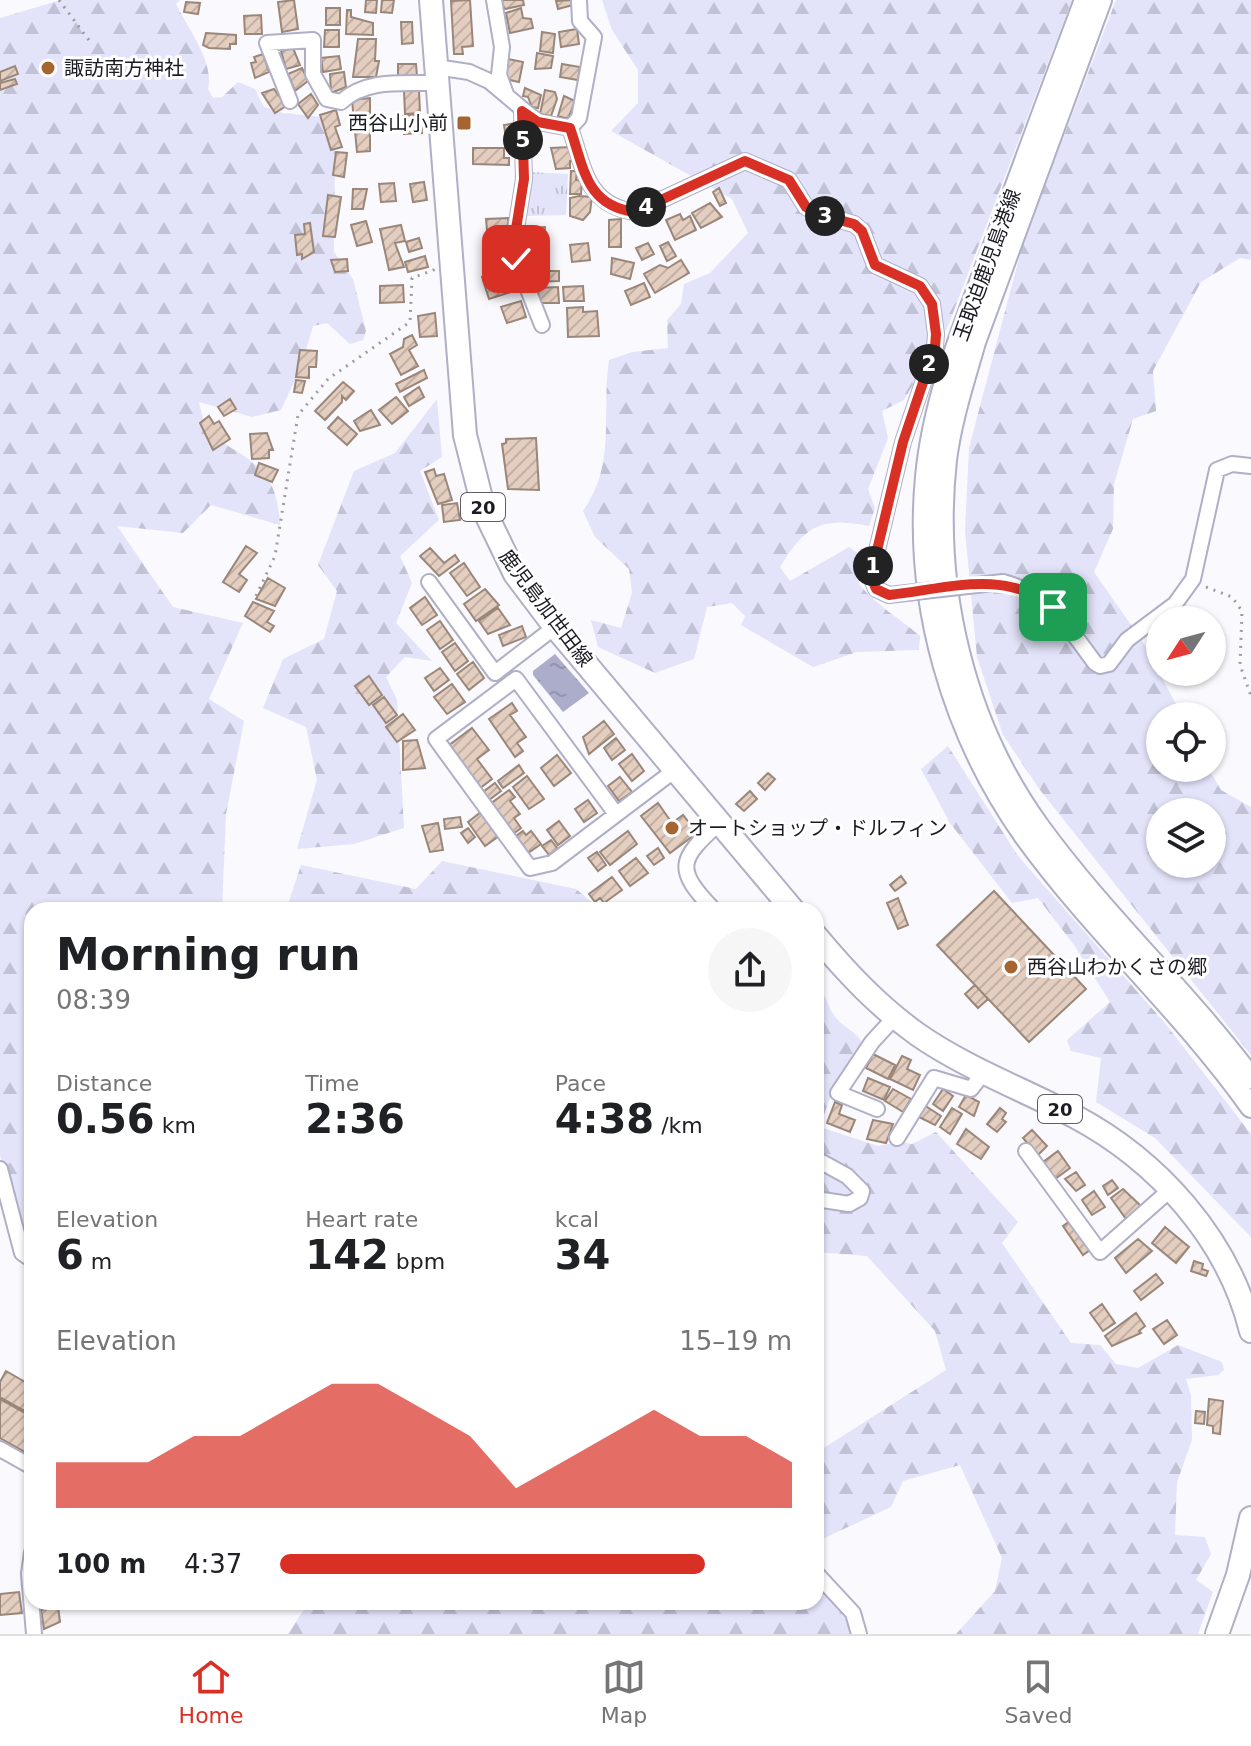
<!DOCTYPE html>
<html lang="en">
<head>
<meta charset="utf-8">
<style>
	:root { --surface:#fff; --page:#f6f6f6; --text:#202124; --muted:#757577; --line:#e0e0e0; --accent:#d93025 }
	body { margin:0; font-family:"DejaVu Sans","Noto Sans JP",sans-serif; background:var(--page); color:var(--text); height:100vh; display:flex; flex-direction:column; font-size:30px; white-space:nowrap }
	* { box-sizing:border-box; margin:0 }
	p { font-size:26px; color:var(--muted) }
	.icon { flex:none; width:44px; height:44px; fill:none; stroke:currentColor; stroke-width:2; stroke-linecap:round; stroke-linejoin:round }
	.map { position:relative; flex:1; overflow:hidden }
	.sheet { position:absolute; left:24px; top:902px; width:800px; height:708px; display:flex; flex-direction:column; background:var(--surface); border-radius:24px; box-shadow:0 2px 6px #0004 }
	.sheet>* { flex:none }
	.needle { width:52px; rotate:234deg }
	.fabs { position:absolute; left:1146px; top:606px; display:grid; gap:16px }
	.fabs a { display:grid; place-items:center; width:80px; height:80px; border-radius:50%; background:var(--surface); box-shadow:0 2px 6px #0004; font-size:40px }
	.pin { position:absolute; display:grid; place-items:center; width:68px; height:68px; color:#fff; margin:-34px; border-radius:16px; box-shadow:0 4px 12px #0006 }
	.km { position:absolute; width:40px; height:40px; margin:-20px; border-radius:50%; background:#222; color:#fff; font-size:22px; line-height:40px; text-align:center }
	.round { display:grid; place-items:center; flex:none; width:84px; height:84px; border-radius:42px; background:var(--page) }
	.summary { display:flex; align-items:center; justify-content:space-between; height:136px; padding:0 32px }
	h1 { font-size:44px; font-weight:700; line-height:60px }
	.metrics { display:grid; grid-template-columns:repeat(3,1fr); gap:12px; height:136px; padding:8px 32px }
	.metrics div { display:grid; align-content:center }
	.metrics b { font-size:40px; font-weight:700 }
	.metrics small { font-size:22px; font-weight:400 }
	.metrics p { font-size:22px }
	.chart { height:224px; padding:16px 32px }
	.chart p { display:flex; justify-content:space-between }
	.chart svg { width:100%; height:144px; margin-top:8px; fill:var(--accent); opacity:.7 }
	ul { padding:0 32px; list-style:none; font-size:26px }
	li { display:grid; grid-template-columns:128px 96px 1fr; align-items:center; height:60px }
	li i { height:20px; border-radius:10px; background:var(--accent) }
	.menu { display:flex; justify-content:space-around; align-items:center; height:112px; border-top:2px solid var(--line); background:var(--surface); font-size:22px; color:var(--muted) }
	.menu a { display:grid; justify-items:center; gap:4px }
	.menu .current { color:var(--accent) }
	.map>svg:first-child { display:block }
	.grass { fill:url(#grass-tufts) }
	.forest { fill:url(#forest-firs); fill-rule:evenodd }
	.water { fill:url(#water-ripples) }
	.building { fill:url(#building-hatch); stroke:#9b8779; stroke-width:2 }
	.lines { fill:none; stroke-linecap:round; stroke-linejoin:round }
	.street-casing { stroke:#afafc6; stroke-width:18 }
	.secondary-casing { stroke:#afafc6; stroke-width:24 }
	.primary-casing { stroke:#afafc6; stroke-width:26 }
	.path { stroke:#9c9ca2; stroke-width:3; stroke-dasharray:2 6; stroke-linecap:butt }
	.street { stroke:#fff; stroke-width:14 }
	.secondary { stroke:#fff; stroke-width:20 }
	.primary { stroke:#fff; stroke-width:22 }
	.street-bridge-casing { stroke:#afafc6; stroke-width:18; stroke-linecap:butt }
	.street-bridge { stroke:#fff; stroke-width:14 }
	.route-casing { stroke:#fff; stroke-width:16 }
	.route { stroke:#d93025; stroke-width:10 }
	.poi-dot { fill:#a56430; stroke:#fff; stroke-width:3 }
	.labels { text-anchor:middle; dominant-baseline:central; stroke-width:6; stroke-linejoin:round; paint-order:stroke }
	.shield { fill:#fff; stroke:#5f5f65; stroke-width:2 }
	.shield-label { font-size:18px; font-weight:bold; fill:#1b1b23 }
	.poi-label { font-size:20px; fill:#1b1b23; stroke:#fff; text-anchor:start }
	.street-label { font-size:20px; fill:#1b1b23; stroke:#fff }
</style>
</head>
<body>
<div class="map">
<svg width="1251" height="1634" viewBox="0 0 1251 1634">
	<defs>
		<pattern id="grass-tufts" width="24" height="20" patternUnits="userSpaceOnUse" patternTransform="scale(2)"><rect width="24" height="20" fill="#e3e3fa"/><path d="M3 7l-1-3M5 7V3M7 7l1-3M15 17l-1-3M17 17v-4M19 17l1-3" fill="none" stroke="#c2c2d6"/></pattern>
		<pattern id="forest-firs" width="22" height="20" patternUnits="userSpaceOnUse" patternTransform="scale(2)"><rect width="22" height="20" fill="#e3e3fa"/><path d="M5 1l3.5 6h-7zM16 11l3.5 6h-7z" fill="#c2c2d6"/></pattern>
		<pattern id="water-ripples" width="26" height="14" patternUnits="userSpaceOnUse" patternTransform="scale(2)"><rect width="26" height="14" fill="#acaccb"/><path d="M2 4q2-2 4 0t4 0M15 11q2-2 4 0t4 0" fill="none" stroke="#9393ae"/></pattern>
		<pattern id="building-hatch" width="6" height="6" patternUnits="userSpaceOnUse" patternTransform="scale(2)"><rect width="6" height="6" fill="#e4cebf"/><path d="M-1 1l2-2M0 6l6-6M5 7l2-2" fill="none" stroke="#c3b0a4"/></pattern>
	</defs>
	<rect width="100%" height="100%" fill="#f9f9fe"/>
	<!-- grass -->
	<path class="grass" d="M529 172 568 174 566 215 526 216Z"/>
	<!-- forest -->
	<path class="forest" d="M61 0H180L176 4C187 27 215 63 208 89L213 98 222 97 238 82 255 89 264 107 283 113 322 117 335 151 334 252 353 279 366 331 363 340 350 344 327 323 313 326 301 367 281 410 252 417 199 402 206 432C251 462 277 466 280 525L211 505 183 533 117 526 173 607 243 623 209 699 244 721 226 814 222 910H32V1255L25 1251 0 1155V18Z
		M602 0H1072L948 326 904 400 882 411 888 438 868 489 875 508 869 526C821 516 805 526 780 567L790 581 849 547 862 556 859 584C877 606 898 617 920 636L919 650 857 652 813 667 741 625 745 616 732 603 707 607 694 659 655 673 598 647 591 620 621 628 632 593 629 569 595 537 583 511C617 463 601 415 609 360L632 352 668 348 667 320 681 304 684 284 710 273 748 233 732 199 611 131 638 103V70L612 30Z
		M1116 0H1251V260L1240 258 1201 282 1153 371 1156 411 1133 419 1114 484 1113 529 1094 572 1145 645 1182 716H1160V768H1208L1221 790 1251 807V1055L1040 790 1003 735 977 657 965 531 969 448 1023 243ZM1160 812H1212V864H1160Z
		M437 399 442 457 420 471 439 520 400 556 412 583 396 623 432 661 405 657 386 677 397 700 404 828 354 844 297 849 317 780 306 727 263 708 283 659 324 639 337 591 318 565 354 471 395 453Z
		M948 746 1018 856 1164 1022 1251 1134V1237L1155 1138 1096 1102 1101 1058 1071 1051 1067 1040 1110 1002 1074 945 1038 898 1012 903 950 823 921 769Z
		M442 861 576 889 601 910H286L301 865 416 889Z
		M816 985C827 994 827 1007 836 1018 844 1028 858 1032 863 1045L829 1100 820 1127 878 1146 900 1142 912 1144 936 1132 1018 1222 1002 1243 1071 1343 1100 1345 1116 1364 1138 1368 1178 1345 1222 1362 1224 1370 1218 1375 1186 1379 1191 1396 1192 1440 1177 1482 1175 1535 1205 1537 1211 1554 1196 1580 1213 1592 1198 1634H956L995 1591 1002 1558 960 1465 903 1481 891 1507 816 1542V1453L946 1370 935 1331 867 1256 816 1252V1202L865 1201 816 1155Z
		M816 1162 845 1180 856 1192 855 1198 816 1197Z
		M816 1575 847 1609 856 1634H288L309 1602H816Z"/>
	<!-- water -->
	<path class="water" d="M555 654 589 693 563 712 533 675V671Z"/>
	<!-- building -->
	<path class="building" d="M294 0 298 29 282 32 278 2Z
		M366 0H377L376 13 365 12Z
		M382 0H394L392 13 381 12Z
		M470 0 473 46 462 47 463 54H454L451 1Z
		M500 0H523L524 5 505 9Z
		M572 0 573 5 558 9 556 1Z
		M186 2 200 3 198 14 184 12Z
		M326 8H340V25H326Z
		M521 8 523 18 531 19 533 28 510 33 506 13Z
		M347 10H351V17L373 23V35L346 34Z
		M261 15 262 34H245L244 16Z
		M401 22H412L413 43 402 44Z
		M577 29 579 44 561 47 559 32Z
		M325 30H339V47H324Z
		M542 32 555 34 553 53 540 51Z
		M206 33 236 35V44H230V49L209 48 203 45Z
		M358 39H376L375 61H379L376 77H353Z
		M293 48 300 65 286 69 281 51Z
		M537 53 553 56 551 68 535 69Z
		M263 54 269 72 255 78 251 63 256 62 254 57Z
		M339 56 341 69 323 72 321 58Z
		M508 59 523 62 519 82 505 79Z
		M398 64H416L417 77H398Z
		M562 64 580 67 578 80 560 77Z
		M15 66 18 74 0 81V72Z
		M302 68 308 81 295 91 288 74Z
		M344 72 346 87 331 93 330 74Z
		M15 79 17 84 0 90V83Z
		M525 88 541 95 538 108 532 107 528 97 523 96Z
		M274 89 286 106 275 113 262 93Z
		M419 90 420 113 405 114 404 91Z
		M545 90 555 92 557 99 551 116 540 114Z
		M311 94 318 105 308 118 298 104Z
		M564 96 575 101 568 119 558 116Z
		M370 98V151L357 152 352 100Z
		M336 110 340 125 335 127 342 147 331 150 320 115Z
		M421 115 422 133 404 134 403 116Z
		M516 123 518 136 506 138 504 125Z
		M571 147 573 161H570V168L556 169 551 148Z
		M473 148H504V158H509V165L473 164Z
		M336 152 347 153 344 177 333 175Z
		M571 171H577L576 180 582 181 581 194H570Z
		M424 182 427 200 413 202 410 184Z
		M394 183 396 201 381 202 379 184Z
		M719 188 726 203 720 206 713 192Z
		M353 189H367L363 209H352Z
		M328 195 341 197 335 237 323 236Z
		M579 196 592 197 590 212 583 220 570 216V198Z
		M710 203 722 217 701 228 692 213Z
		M680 214 683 220 690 216 696 230 675 240 666 220Z
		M508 218 509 229 487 230 486 219Z
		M621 219V247H609V220Z
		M366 221 372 242 357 246 351 225Z
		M310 223 314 252 302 259V254L297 255 295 235 305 234 304 224Z
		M401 225 405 241 395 243 404 267 389 270 380 229Z
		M545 227 543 253H528L524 249V228Z
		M490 232 505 233V256H495V261H490Z
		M419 238 422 248 409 252 406 242Z
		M668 242 676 256 667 261 660 246Z
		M588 243 590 260 572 262 570 245Z
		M648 243 654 254 642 260 636 248Z
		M425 256 428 267 408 272 405 262Z
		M612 258 634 263 630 279 611 274Z
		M347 259 348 271 335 272 331 260Z
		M681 260 689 273 655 293 644 274 660 265 668 268Z
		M510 268 517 290 489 299 482 277Z
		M533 271H559V281L533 282Z
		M644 283 650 297 631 305 625 291Z
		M403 285 404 302 380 303V286Z
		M583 286 584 301H564L563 287Z
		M558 287 559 303H539L538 288Z
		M521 301 526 317 507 323 501 307Z
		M583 307V312L597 311 599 336 568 337 567 308Z
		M435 313 437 336 420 337 418 316Z
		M412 335 417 345 409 350 418 366 401 375 390 354 403 347 404 339Z
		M300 350 317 351 316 367H309V378L296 377Z
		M424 370 427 378 400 392 396 384Z
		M296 380 305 381 302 393 294 392Z
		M343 382 354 391 346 400 342 396V402L325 420 315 411Z
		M419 387 424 397 409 406 404 397Z
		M396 397 408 411 392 424 379 410Z
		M230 399 236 409 224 416 218 407Z
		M371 410 380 425 360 431 354 421Z
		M209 416 214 424 219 421 230 439 213 450 200 423Z
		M338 417 357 434 347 445 328 428Z
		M267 433 273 450H269V458L252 459 250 434Z
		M536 438 539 490 508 489 502 444 506 443V439Z
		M259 463 278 470 272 482 255 475Z
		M434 469 436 476 444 474 452 500 438 504 425 472Z
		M457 503 460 520 444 522 442 505Z
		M246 546 257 553 239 574 247 580 239 592 223 582Z
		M430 548 444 563 455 555 459 561 439 576 420 556Z
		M464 563 480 587 467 596 450 573Z
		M268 578 285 588 275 606 256 599Z
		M485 589 499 605 476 621 464 604Z
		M425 597 437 615 422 625 410 608Z
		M253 602 274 611 267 622 274 626 270 632 245 616Z
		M498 608 510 625 488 634 479 621Z
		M440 621 453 640 440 649 427 630Z
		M522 626 526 637 503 646 499 635Z
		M455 643 468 661 455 671 442 652Z
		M473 662 484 678 469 690 457 674Z
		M440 668 449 680 434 691 425 678Z
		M369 676 382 695 369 705 355 686Z
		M452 684 465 702 447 714 434 697Z
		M384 697 397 715 386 723 373 705Z
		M512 703 517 711 510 715 526 737 517 743 523 751 515 757 489 719Z
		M403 714 415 730 397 742 386 727Z
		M604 721 614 734 589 754 583 737Z
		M472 728 489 750 477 759 492 779 479 789 448 746Z
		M616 738 625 750 612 760 604 748Z
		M417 740 425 768 403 770V741Z
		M632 754 644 771 632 781 619 764Z
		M557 755 571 773 554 786 541 768Z
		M519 765 524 773 503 788 498 781Z
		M768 773 775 779 765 790 758 783Z
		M527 776 544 799 529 809 513 787Z
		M620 777 632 792 619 801 608 786Z
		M495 783 501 791 489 800 483 792Z
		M509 790 515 797 510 801 520 814 514 818 521 828 513 834 490 804Z
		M750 791 757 799 744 811 736 804Z
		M588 800 597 813 584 822 575 809Z
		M658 803 672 823 683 815 697 833 670 853 641 816Z
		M481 812 499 836 485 846 468 822Z
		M460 817 462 827 445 829 444 819Z
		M559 821 570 836 558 845 547 830Z
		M438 823 443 850 430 852 422 826Z
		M468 828 475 837 468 843 461 833Z
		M523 831 526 835 531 831 541 844 528 853 516 836Z
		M628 831 637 844 610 865 600 852Z
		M551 840 558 849 549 855 542 846Z
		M658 848 664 858 654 865 647 856Z
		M597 852 606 865 598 871 588 858Z
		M636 858 648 873 630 886 619 871Z
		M901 876 906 883 895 891 890 885Z
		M612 877 622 890 604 903 600 898 595 902 589 894Z
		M994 891 1086 989 1029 1042 937 945Z
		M898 898 908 925 898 929 887 903Z
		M975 985 988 999 978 1008 965 994Z
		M873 1054 895 1065 888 1079 866 1068Z
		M902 1056 911 1060 907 1069 920 1075 913 1090 890 1079Z
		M868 1078 890 1087 884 1100 863 1091Z
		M893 1089 911 1099 903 1112 885 1101Z
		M943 1089 953 1096 943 1111 933 1104Z
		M966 1095 979 1102 974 1116 959 1107Z
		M835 1102 842 1105 839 1114 855 1120 850 1132 827 1123Z
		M924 1105 941 1116 935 1125 917 1116Z
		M952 1108 962 1114 950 1134 940 1127Z
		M1000 1108 1006 1113 1002 1119 1006 1122 997 1132 987 1124Z
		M873 1120 893 1124 886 1143 867 1139Z
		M966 1129 989 1147 981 1159 957 1144Z
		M1032 1130 1047 1146 1038 1155 1023 1138Z
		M1058 1151 1070 1168 1055 1179 1043 1162Z
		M1076 1172 1085 1185 1076 1191 1065 1179Z
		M1112 1180 1118 1188 1108 1195 1103 1186Z
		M1123 1189 1142 1207 1126 1219 1111 1198Z
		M1094 1191 1105 1207 1092 1215 1082 1200Z
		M1070 1221 1090 1250 1083 1255 1063 1226Z
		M1165 1227 1189 1247 1176 1263 1152 1243Z
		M1138 1239 1152 1251 1126 1273 1115 1258Z
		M1194 1261 1203 1264 1202 1269 1208 1271 1206 1276 1191 1271Z
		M1156 1274 1163 1283 1141 1300 1134 1291Z
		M1102 1304 1115 1323 1103 1331 1090 1313Z
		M1136 1313 1145 1326 1139 1331 1141 1333 1112 1346 1105 1336Z
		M1167 1320 1177 1335 1164 1344 1153 1329Z
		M6 1371 32 1386V1415L0 1397V1382Z
		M0 1399 32 1417V1439L25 1452 0 1438Z
		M1209 1399 1223 1401 1220 1434 1213 1433V1426L1207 1425Z
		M1196 1411 1205 1412 1204 1424 1195 1423Z
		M19 1592 22 1613 0 1615V1594Z
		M58 1607 60 1622 44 1629 41 1610Z"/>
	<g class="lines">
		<defs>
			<path id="street" d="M494 0 502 47 499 75 506 94
				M436 67 469 72 489 81 538 122 570 128C584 168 586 205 635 212L745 161 789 180 806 207 818 214 854 224 862 231 875 265 920 286 932 304 936 334 935 347 903 442 873 567 872 579 876 589 889 595
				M290 101 267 43 313 40V74L327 99 341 102C367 78 403 84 437 83
				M522 111 524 179 516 229V259L542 325
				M570 128 579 118 594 37 580 21 579 0
				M429 582 495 673 555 627
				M1003 582C1049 594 1068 627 1095 663L1100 666 1109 664 1127 640 1175 604 1193 579 1217 470 1232 464 1251 466
				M616 814 516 679 436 739 530 868 552 863 675 770
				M714 910C673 868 680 859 719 823
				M877 1109 838 1093 872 1042 895 1017
				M897 1138 934 1078 971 1089 985 1071
				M1026 1151 1100 1252 1171 1189
				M816 1159 847 1176 862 1191 860 1198 849 1204 816 1199
				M0 1169 22 1253 32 1260
				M0 1449 32 1467
				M32 1552 29 1574 34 1634
				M816 1573 853 1613 859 1634"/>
			<path id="secondary" d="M1085 0C1053 85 1021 171 990 256 963 328 933 400 926 477 914 602 952 733 1024 835 1093 931 1182 1010 1251 1107
				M1101 0 975 342C964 381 951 420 946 460 932 588 964 724 1040 828 1104 916 1185 990 1251 1078"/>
			<path id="primary" d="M431 0 465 435 484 510 515 574 555 627 793 910
				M816 936C847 973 878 1006 917 1034 964 1067 1022 1089 1074 1116 1157 1160 1228 1238 1251 1331
				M1217 1634 1238 1575 1251 1518"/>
		</defs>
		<!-- street casing -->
		<use href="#street" class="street-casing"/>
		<!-- secondary casing -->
		<use href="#secondary" class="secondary-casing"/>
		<!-- primary casing -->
		<use href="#primary" class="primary-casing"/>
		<!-- path -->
		<path class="path" d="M59 0 91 43
			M1206 587 1232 597 1242 611 1240 665 1251 696
			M256 596 275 556 298 415 328 379 410 322 412 278 436 269"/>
		<!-- street -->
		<use href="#street" class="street"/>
		<!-- secondary -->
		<use href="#secondary" class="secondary"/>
		<!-- primary -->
		<use href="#primary" class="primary"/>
		<defs>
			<path id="street-bridge" d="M889 595 1003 582"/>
		</defs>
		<!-- street-bridge casing -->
		<use href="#street-bridge" class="street-bridge-casing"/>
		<!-- street-bridge -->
		<use href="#street-bridge" class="street-bridge"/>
	</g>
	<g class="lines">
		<defs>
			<path id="route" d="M516 259V229L524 179 522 111 538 122 570 128C584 168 586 206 635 212L745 161 789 180 806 207 818 214 854 224 862 231 875 265 920 286 932 304 936 334 935 347 903 442 873 567 872 579 876 589 889 595C946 589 1005 568 1053 607"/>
		</defs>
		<!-- route casing -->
		<use href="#route" class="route-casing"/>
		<!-- route -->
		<use href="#route" class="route"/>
	</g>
	<!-- markers -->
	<g class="poi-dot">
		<circle cx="48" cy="68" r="8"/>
		<rect x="456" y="115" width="16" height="16" rx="4"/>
		<circle cx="672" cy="828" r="8"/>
		<circle cx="1011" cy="967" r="8"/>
	</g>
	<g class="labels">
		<!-- shield labels -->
		<g class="shield">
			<rect x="461" y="493" width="44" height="28" rx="6"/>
			<rect x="1038" y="1095" width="44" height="28" rx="6"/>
		</g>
		<g class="shield-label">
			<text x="483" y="507">20</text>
			<text x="1060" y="1109">20</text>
		</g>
		<!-- poi labels -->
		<g class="poi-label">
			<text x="64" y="68">諏訪南方神社</text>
			<text x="448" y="123" text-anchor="end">西谷山小前</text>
			<text x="688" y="828">オートショップ・ドルフィン</text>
			<text x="1027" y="967">西谷山わかくさの郷</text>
		</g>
		<!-- street labels -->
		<g class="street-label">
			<text transform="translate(987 265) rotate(-70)">玉取迫鹿児島港線</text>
			<text transform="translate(546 608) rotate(53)">鹿児島加世田線</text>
		</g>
	</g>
</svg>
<div class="fabs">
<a><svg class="needle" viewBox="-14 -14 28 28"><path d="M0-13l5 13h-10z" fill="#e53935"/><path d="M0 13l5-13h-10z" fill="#757577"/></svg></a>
<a><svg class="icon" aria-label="locate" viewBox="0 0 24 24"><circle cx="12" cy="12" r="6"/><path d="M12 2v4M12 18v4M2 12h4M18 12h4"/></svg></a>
<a><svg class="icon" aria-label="layers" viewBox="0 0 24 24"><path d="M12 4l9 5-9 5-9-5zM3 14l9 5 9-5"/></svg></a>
</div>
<div class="pin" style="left:1053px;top:607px;background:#1e9e55"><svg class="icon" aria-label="arrive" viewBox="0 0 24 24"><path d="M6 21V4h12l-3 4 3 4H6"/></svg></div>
<div class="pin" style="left:516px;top:259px;background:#d93025"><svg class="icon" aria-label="check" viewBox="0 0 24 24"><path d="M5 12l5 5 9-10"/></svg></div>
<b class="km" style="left:873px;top:566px">1</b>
<b class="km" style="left:929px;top:364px">2</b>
<b class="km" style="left:825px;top:216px">3</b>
<b class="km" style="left:646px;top:207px">4</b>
<b class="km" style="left:523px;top:140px">5</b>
<section class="sheet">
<div class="summary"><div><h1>Morning run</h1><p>08:39</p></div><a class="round"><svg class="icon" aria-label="share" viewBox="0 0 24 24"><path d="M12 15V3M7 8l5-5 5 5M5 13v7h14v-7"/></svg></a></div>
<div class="metrics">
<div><p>Distance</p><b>0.56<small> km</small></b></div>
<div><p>Time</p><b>2:36</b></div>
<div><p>Pace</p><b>4:38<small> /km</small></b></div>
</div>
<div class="metrics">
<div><p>Elevation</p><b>6<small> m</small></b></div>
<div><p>Heart rate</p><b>142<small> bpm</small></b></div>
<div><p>kcal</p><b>34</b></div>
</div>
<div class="chart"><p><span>Elevation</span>15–19 m</p>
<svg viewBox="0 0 160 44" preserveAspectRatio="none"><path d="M0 44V30L10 30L20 30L30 22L40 22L50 14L60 6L70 6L80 14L90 22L100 38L110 30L120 22L130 14L140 22L150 22L160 30V44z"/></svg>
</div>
<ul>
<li><b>100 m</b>4:37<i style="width:83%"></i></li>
</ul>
</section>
</div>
<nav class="menu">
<a class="current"><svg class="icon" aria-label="home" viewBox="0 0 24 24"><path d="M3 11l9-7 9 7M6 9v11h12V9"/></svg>Home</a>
<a><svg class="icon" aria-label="map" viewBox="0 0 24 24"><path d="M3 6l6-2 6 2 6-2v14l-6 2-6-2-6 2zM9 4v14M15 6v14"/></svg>Map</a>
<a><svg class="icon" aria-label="saved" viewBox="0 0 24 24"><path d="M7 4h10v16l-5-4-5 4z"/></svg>Saved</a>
</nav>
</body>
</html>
